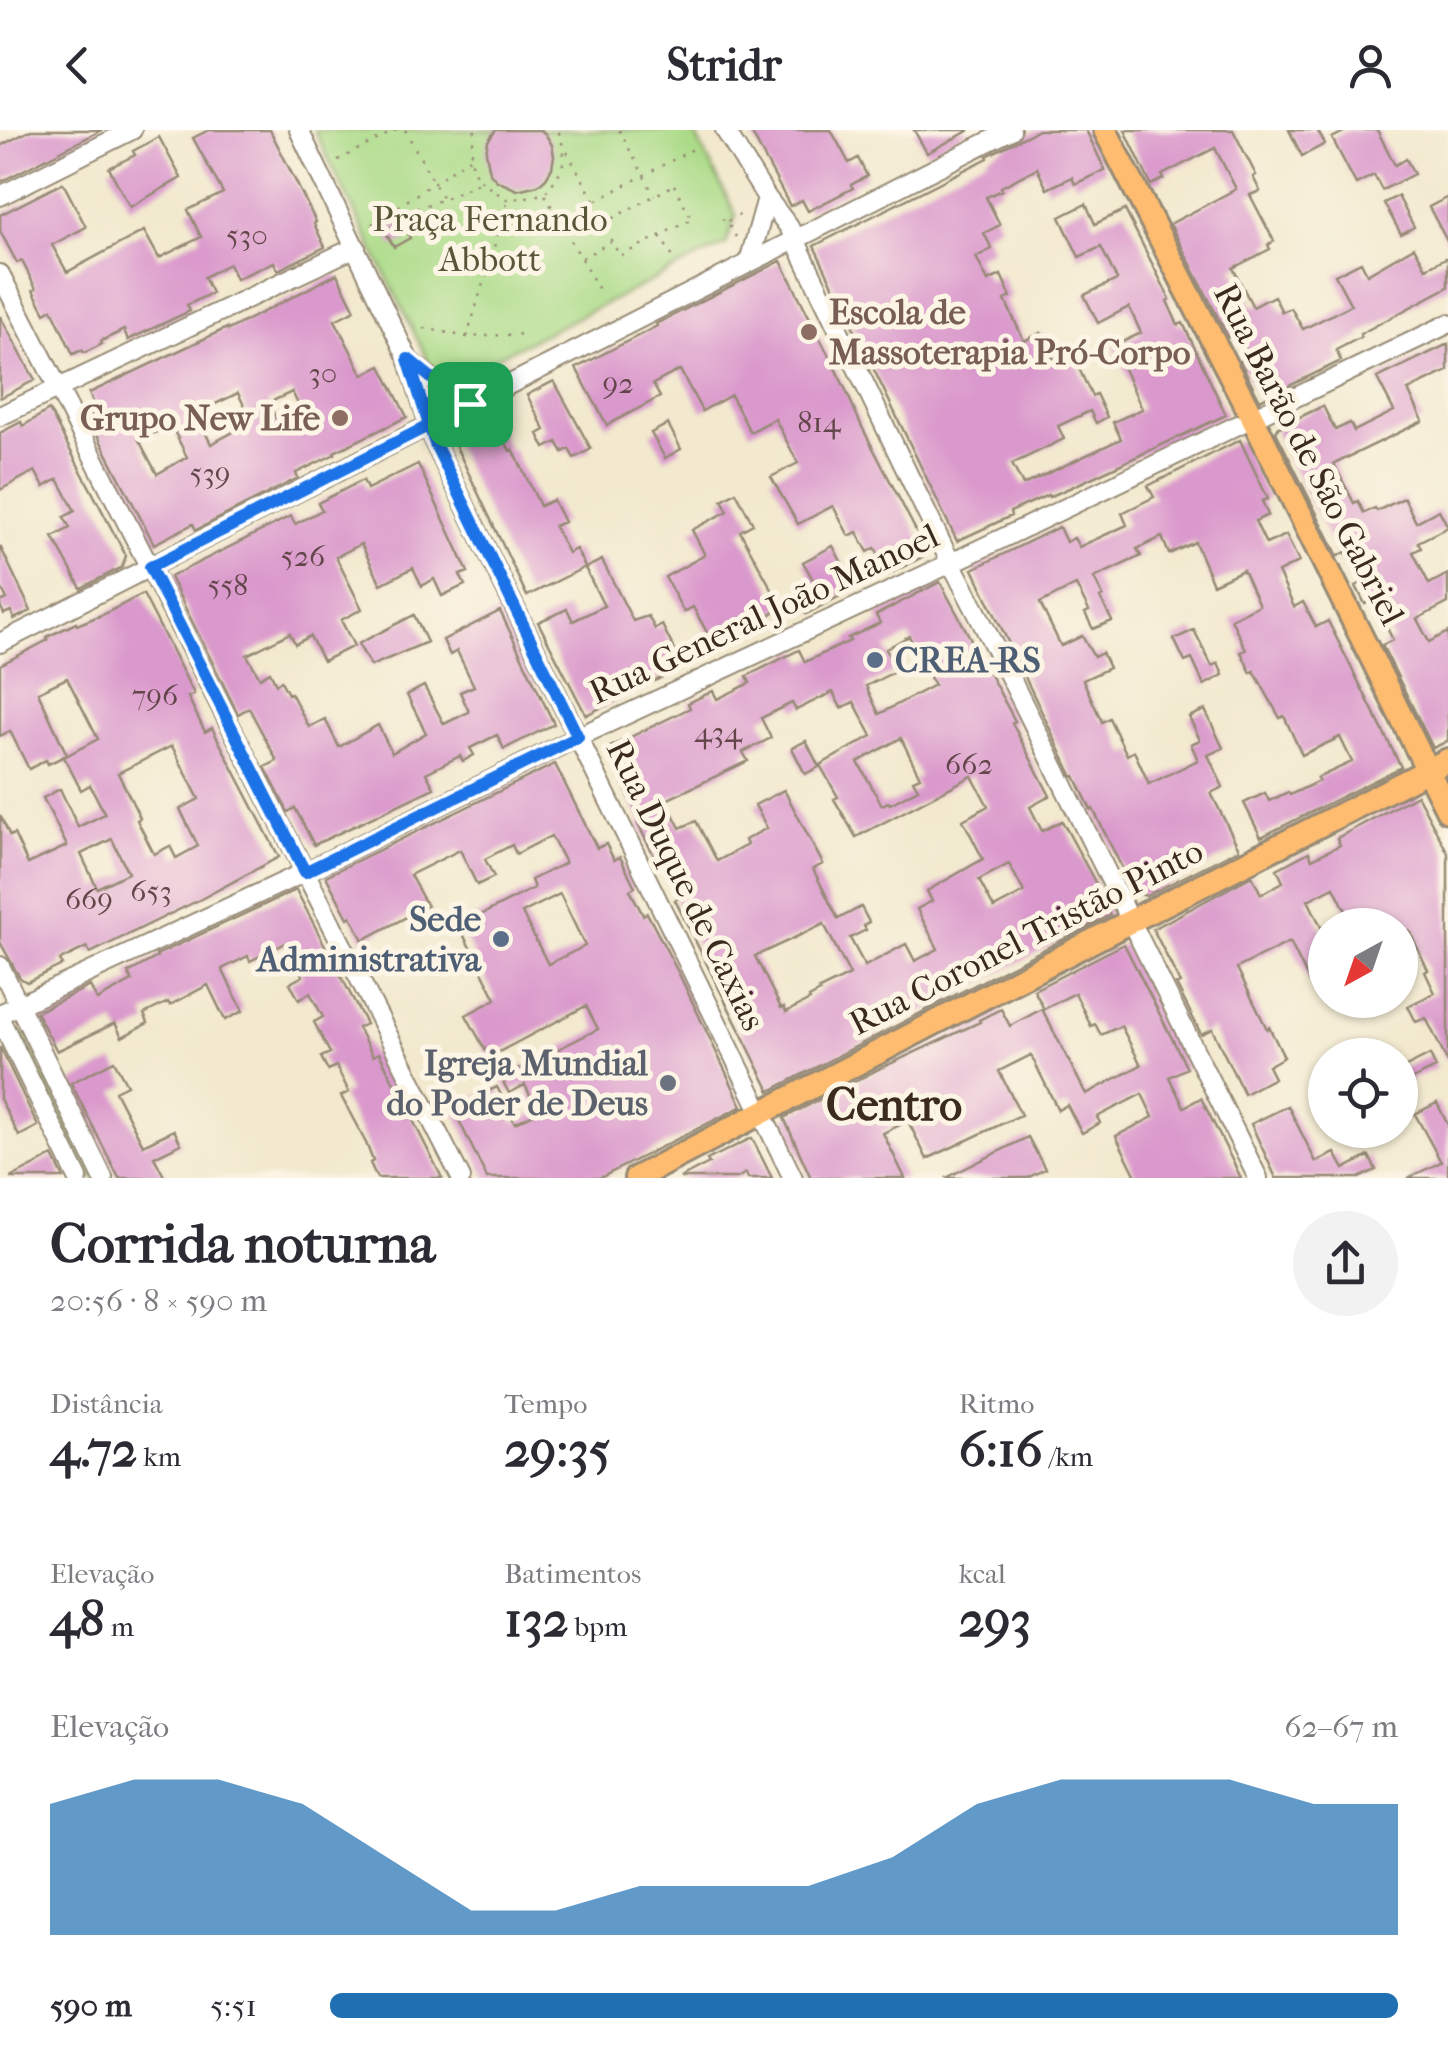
<!DOCTYPE html>
<html lang="pt">
<head>
<meta charset="utf-8">
<style>
	:root { --surface:#fff; --page:#f2f2f3; --text:#2b2b33; --muted:#7c7c81; --accent:#1f6fb2 }
	body { margin:0; font-family:"IM FELL French Canon",serif; background:var(--page); color:var(--text); height:100vh; display:flex; flex-direction:column; font-size:38px; white-space:nowrap }
	* { box-sizing:border-box; margin:0 }
	p { font-size:32px; color:var(--muted) }
	.icon { flex:none; width:55px; height:55px; fill:none; stroke:currentColor; stroke-width:2; stroke-linecap:round; stroke-linejoin:round }
	.map { position:relative; height:1048px; overflow:hidden }
	.sheet { display:flex; flex-direction:column; background:var(--surface); flex:1 }
	.sheet>* { flex:none }
	.needle { width:65px; rotate:220deg }
	.tools { position:absolute; left:1308px; top:778px; display:grid; gap:20px }
	.tools a { display:grid; place-items:center; width:110px; height:110px; border-radius:50%; background:var(--surface); box-shadow:0 2px 8px #0004; font-size:50px }
	.pin { position:absolute; display:grid; place-items:center; width:85px; height:85px; color:#fff; margin:-42px; border-radius:20px; box-shadow:0 5px 15px #0006 }
	.round { display:grid; place-items:center; flex:none; width:105px; height:105px; border-radius:52px; background:var(--page) }
	.head { display:flex; align-items:center; justify-content:space-between; height:170px; padding:0 50px }
	h1 { font-size:55px; font-weight:700; line-height:75px }
	.metrics { display:grid; grid-template-columns:repeat(3,1fr); gap:15px; height:170px; padding:10px 50px }
	.metrics div { display:grid; align-content:center }
	.metrics b { font-size:50px; font-weight:700 }
	.metrics small { font-size:28px; font-weight:400 }
	.metrics p { font-size:28px }
	.chart { height:280px; padding:20px 50px }
	.chart p { display:flex; justify-content:space-between }
	.chart svg { width:100%; height:180px; margin-top:10px; fill:var(--accent); opacity:.7 }
	ul { padding:0 50px; list-style:none; font-size:32px }
	li { display:grid; grid-template-columns:160px 120px 1fr; align-items:center; height:75px }
	li i { height:25px; border-radius:12px; background:var(--accent) }
	header { display:flex; justify-content:space-between; align-items:center; height:130px; padding:0 50px; background:var(--surface); font-size:45px; font-weight:700 }
	.map>svg:first-child { display:block }
	.green { fill:#abdb88; stroke:#738253; stroke-width:2.5 }
	.building { fill:#da99cc; fill-rule:evenodd }
	.lines { fill:none; stroke-linecap:round; stroke-linejoin:round }
	.minor-casing { stroke:#968a76; stroke-width:22 }
	.major-casing { stroke:#968a76; stroke-width:28 }
	.path { stroke:#968a76; stroke-width:2.5; stroke-dasharray:2.5 8; stroke-linecap:butt }
	.minor { stroke:#fff; stroke-width:18 }
	.major { stroke:#febc70; stroke-width:22 }
	.route-casing { stroke:#fff; stroke-width:20 }
	.route { stroke:#1a73e8; stroke-width:12 }
	.education-dot { fill:#8d6e63; stroke:#fcf5e5; stroke-width:4 }
	.service-dot { fill:#5c6f8a; stroke:#fcf5e5; stroke-width:4 }
	.worship-dot { fill:#6b7280; stroke:#fcf5e5; stroke-width:4 }
	.labels { text-anchor:middle; dominant-baseline:central; stroke-width:10; stroke-linejoin:round; paint-order:stroke }
	.number-label { font-size:30px; fill:#63464a }
	.park-label { font-size:35px; fill:#575638; stroke:#fcf5e5 }
	.education-label { font-size:35px; font-weight:bold; fill:#785e54; stroke:#fcf5e5; text-anchor:start }
	.street-label { font-size:35px; fill:#3b2a1e; stroke:#fcf5e5 }
	.service-label { font-size:35px; font-weight:bold; fill:#4e5e75; stroke:#fcf5e5; text-anchor:start }
	.worship-label { font-size:35px; font-weight:bold; fill:#5b616d; stroke:#fcf5e5; text-anchor:end }
	.district-label { font-size:45px; font-weight:bold; fill:#3b2a1e; stroke:#fcf5e5 }
</style>
</head>
<body>
<header><svg class="icon" aria-label="back" viewBox="0 0 24 24"><path d="M15 5l-7 7 7 7"/></svg>Stridr<svg class="icon" aria-label="person" viewBox="0 0 24 24"><circle cx="12" cy="8" r="4"/><path d="M4 21q1-7 8-7t8 7"/></svg></header>
<div class="map">
<svg width="1448" height="1048" viewBox="0 0 1448 1048">
	<rect width="100%" height="100%" fill="#fcf5e5"/>
	<filter id="ink" filterUnits="userSpaceOnUse"><feTurbulence type="fractalNoise" baseFrequency=".01" numOctaves="2"/><feDisplacementMap in="SourceGraphic" scale="20" xChannelSelector="R" yChannelSelector="G"/><feConvolveMatrix kernelMatrix="1 2 1 2 8 2 1 2 1" color-interpolation-filters="sRGB"/></filter>
	<filter id="wash" filterUnits="userSpaceOnUse"><feTurbulence type="fractalNoise" baseFrequency=".0048" numOctaves="4" result="noise"/><feDisplacementMap in="SourceGraphic" scale="40" xChannelSelector="R" yChannelSelector="G"/><feGaussianBlur stdDeviation="2.25" result="paint"/><feColorMatrix in="noise" values="0 0 0 0 0 0 0 0 0 0 0 0 0 0 0 0 0 1.4 0 .05"/><feComposite in="paint" operator="in"/></filter>
	<g filter="url(#wash)">
		<rect width="100%" height="100%" fill="#f2e9ce"/>
		<!-- green -->
		<path class="green" d="M314 0H693L736 85 726 114 440 255Z
			M23 903 95 1048H87L17 906Z"/>
		<g id="blocks">
			<!-- building -->
			<path class="building" d="M31 0H102L0 52V16Z
				M209 0H270L316 92 314 94 325 117 278 140 274 132 236 149 229 134 204 147 212 163 187 175 190 181 128 210 124 200 101 211 102 214 84 223 82 220 73 224 52 179 45 183 33 160 36 159 22 131 17 133 0 101V85L63 53 86 97 52 115 67 142 144 101 159 128 201 107 188 80 223 63 193 8Z
				M496 0H541L546 5 552 15 554 26 552 38 546 48 538 55 517 60 497 51 490 43 486 22 488 11Z
				M750 0H831L849 33 858 28 867 46 851 55 853 58 808 81 802 70 790 76Z
				M914 0H970L927 23Z
				M1038 0H1086L1105 40 1075 54 1072 47 1047 59 1037 38 1001 57 1002 60 986 67 1000 95 984 103 992 119 976 127 988 151 1001 145 1011 167 1005 170 1024 211 1041 203 1054 230 1071 222 1092 266 1096 264 1107 287 1096 293 1090 281 1058 296 1064 309 1012 334 1023 355 1121 309 1113 292 1142 279 1114 216 1141 203 1129 177 1098 193 1084 165 1117 150 1101 117 1079 127 1060 87 1086 74 1095 94 1125 80 1170 169 1167 171 1178 195 1183 193 1226 285 1076 355 1049 367 1048 365 1010 382 1011 386 957 411 814 116 988 28 987 26Z
				M1125 0H1233L1256 45 1253 47 1260 61 1250 65 1274 111 1268 115 1270 119 1233 138 1253 177 1274 166 1282 182 1291 178 1303 199 1351 175 1335 145 1361 132 1367 144 1414 117 1426 138 1448 127V157L1360 204 1361 207 1336 220 1341 231 1260 270 1240 231 1249 227 1237 203 1228 207 1170 94 1236 59 1215 18 1162 45 1164 49 1151 55Z
				M1289 0H1317L1325 14 1302 26Z
				M1348 0H1377L1395 35 1406 29 1414 44 1382 60 1374 45 1356 54 1332 8Z
				M159 7 181 48 130 77 109 38 135 25 133 21Z
				M1398 66 1414 97 1401 104 1384 73Z
				M1448 67V113L1429 77Z
				M401 92 410 108 394 117 385 101Z
				M781 131 844 256 862 297 926 420 924 426 889 444 875 418 868 422 857 402 849 406 833 376 798 394 771 347 798 333 775 289 750 302 731 265 702 281 680 240 653 254 660 267 607 295 576 238 657 196 656 194Z
				M337 144 355 180 335 190 363 245 381 236 407 287 334 322 335 324 296 343 298 348 196 400 193 394 154 414 88 287 98 282 89 263 227 198 228 200ZM292 262 305 288 282 300 268 273ZM238 263 252 292 211 314 198 288 214 281 211 276ZM171 295 187 327 157 344 139 310Z
				M0 186 35 250 0 268Z
				M1448 214V241L1408 260 1423 291 1334 334 1354 373 1358 371 1364 383 1375 378 1377 381 1404 368 1416 392 1439 380 1448 397 1418 412 1421 418 1413 422 1429 454 1448 444V473L1417 489 1429 512 1448 502V611L1433 618 1382 515 1393 510 1373 470 1365 474 1356 456 1362 453 1346 422 1338 426 1276 302 1279 297 1323 276 1335 300 1350 293 1354 301 1394 281 1377 248Z
				M554 251 591 319 574 328 569 319 563 322 557 312 545 318 538 304 545 300 527 265Z
				M49 280 126 426 122 437 81 458 53 407 70 398 64 387 75 381 58 349 44 357 35 341 0 360V303L21 292 23 296Z
				M489 280 510 321 513 319 540 376 553 370 564 392 554 396 568 423 576 419 585 437 527 466 451 306 455 297Z
				M668 294 681 319 665 328 651 303Z
				M1240 310 1268 369 1262 371 1268 385 1255 391 1266 414 1286 405 1299 432 1278 442 1294 477 1303 472 1316 497 1328 491 1401 637 1261 707 1244 673 1265 663 1269 671 1288 662 1290 665 1319 651 1317 648 1352 632 1340 607 1302 625 1284 586 1280 588 1254 541 1251 543 1241 522 1246 520 1231 489 1259 475 1243 440 1213 454 1195 412 1169 424 1162 407 1137 419 1141 426 1094 448 1103 466 1100 468 1112 491 1093 499 1085 483 1089 481 1076 455 1040 473 1061 516 1082 506 1094 527 1102 523 1109 538 1083 550 1102 592 1109 588 1127 625 1134 621 1149 654 1198 630 1191 614 1200 610 1189 587 1205 580 1223 618 1208 625 1223 657 1211 663 1239 719 1146 766 1134 762 1093 679 1091 680 1075 646 1073 647 973 439 1059 397 1066 412 1074 408 1079 417 1127 395 1122 383 1154 367 1148 356Z
				M418 334 468 442 460 445 465 455 442 466 434 449 422 456 413 438 381 454 361 414 336 427 362 479 341 490 354 516 323 531 310 506 295 514 290 503 247 525 260 548 270 542 276 554 281 551 288 564 291 563 309 597 325 589 339 617 378 595 392 623 426 603 407 565 424 556 444 594 469 582 460 562 474 556 457 521 450 525 443 510 500 481 554 594 504 619 497 605 470 618 474 625 463 631 460 626 426 643 434 658 314 715 295 678 288 682 265 637 277 631 249 578 238 584 170 447 291 386 295 394 322 380 318 373 363 350 367 359Z
				M736 362 753 394 740 401 782 478 714 515 693 477 684 482 665 447 705 425 692 400 728 381 722 370Z
				M0 416 31 481 14 489 11 481 4 484 0 476V472L7 469 0 455Z
				M833 416 855 458 806 484 796 465 816 455 803 432Z
				M602 430 633 491 648 486 655 499 662 495 683 537 586 585 538 492 567 479 573 491 604 476 585 438Z
				M940 452 1015 591 1012 593 1050 666 1030 677 1042 701 1062 691 1102 765 1100 766 1110 785 770 961 675 770 685 765 665 726 656 730 638 694 642 692 606 619 690 578 688 573 713 561 717 569 750 553 747 546 799 520 805 532 850 511 848 508 880 493 876 485ZM909 506 934 555 879 584 866 556 896 541 886 519ZM833 562 841 578 854 572 872 606 820 635 838 667 834 669 856 707 972 646 988 676 963 690 983 729 927 761 932 771 917 779 938 819 915 831 906 814 865 836 850 808 866 800 864 796 869 792 861 777 838 789 813 739 823 734 784 660 755 675 767 698 745 710 747 715 717 731 696 691 680 698 666 670 748 631 743 622 771 608 761 588 792 573 796 580ZM901 608 920 647 913 650 918 659 890 674 888 672 882 675 858 632ZM1009 734 1024 762 994 778 979 750ZM824 794 850 845 819 860 820 862 809 868 810 870 786 882 784 877 781 878 755 826Z
				M143 464 194 564 188 567 205 602 212 598 279 727 201 769 90 823 87 817 60 830 62 835 27 852 20 848 0 812V685L10 706 14 704 28 734 67 716 43 668 60 659 78 697 105 684 90 655 81 660 64 627 98 609 67 548 38 562 67 625 48 634 46 630 29 639 10 601 0 606V535L48 510 47 507 76 493 77 495 104 484ZM172 616 199 669 180 679 198 716 176 728 170 716 154 724 137 690 140 688 118 643ZM112 709 128 743 97 758 81 724Z
				M414 485 427 512 371 536 358 514Z
				M1194 500 1212 536 1218 533 1223 545 1204 555 1192 529 1185 532 1174 509Z
				M806 611 819 637 805 644 792 618Z
				M555 634 597 718 606 714 614 730 620 727 635 757 630 760 643 785 647 783 680 846 742 976 600 1048H487L453 978 497 957 515 993 538 982 525 955 509 963 501 948 598 899 586 876 493 925H488L466 885 496 869 459 796 534 758 531 750 565 733 551 706 516 724 512 715 485 729 494 747 477 755 460 720 410 745 427 776 363 810 351 786 348 788 326 746ZM560 764 585 816 548 834 522 783Z
				M1417 665 1448 723V933L1426 888 1416 892 1408 876 1435 863 1425 842 1428 840 1409 800 1400 804V795H1353L1334 757 1308 770 1325 805V843L1309 851 1290 812 1237 838 1267 899 1269 897 1284 927 1268 936 1274 948 1244 964 1212 899 1201 904 1176 854 1180 853 1153 799 1252 746 1261 764 1283 752 1277 739 1309 722 1312 729 1340 715 1337 708Z
				M296 760 366 894 358 898 373 926 379 923 442 1048H377L370 1033 373 1031 366 1013 341 966 349 962 336 936 328 940 321 927 330 923 314 892 323 887 310 863 299 870 290 853 303 846 286 813 250 831 248 826 222 839 243 881 225 890 208 855 170 875 168 872 144 884 148 893 122 907 115 893 57 921 36 882 90 856 97 870 132 851 128 843 157 827 156 825Z
				M1124 814 1187 938 1169 947 1184 977 1201 968 1241 1048H1137L1116 1006 1153 987 1142 964 1097 987 1100 993 1082 1003 1067 975 1058 980 1031 925 999 941 1021 985 927 1029 908 991 883 1003 905 1048H811L784 988 881 938 980 892 979 890 1001 879 1010 896 1042 879 1086 964 1141 935 1121 896 1101 905 1095 894 1091 896 1075 863 1044 879 1034 860Z
				M0 917 38 996 19 1006 0 969Z
				M1430 925 1436 938 1400 955V940Z
				M114 931 127 955 115 961 143 1015 174 1000 181 1014 154 1027 165 1048H119L71 953Z
				M1437 973 1448 995V1048H1408L1441 1032 1415 984Z
				M1288 976 1316 1032 1335 1023 1344 1039 1369 1026 1376 1040 1359 1048H1276L1251 994Z
				M1028 1007 1045 1039 1027 1048H946Z
				M752 1008 772 1048H748L746 1043 737 1048H680L709 1033 707 1030Z
				M53 1026 64 1048H10Z"/>
		</g>
	</g>
	<g filter="url(#ink)">
		<use href="#blocks" fill-opacity="0" stroke="#968a76" stroke-width="2.5"/>
		<g class="lines">
			<defs>
				<path id="minor" d="M299 0 408 229 435 314 793 1048
					M725 0 767 68 789 97 946 423 1005 537 1258 1048
					M0 66 132 0
					M749 132 767 68
					M0 144 461 1048
					M408 230 441 256 470 274
					M0 286 356 117
					M0 513 1011 0
					M0 836 103 1048
					M0 884 305 742 578 607 951 433 1448 194
					M0 889 78 1048"/>
				<path id="major" d="M1105 0 1253 289 1448 681
					M636 1048 1131 791 1448 630"/>
			</defs>
			<!-- minor casing -->
			<use href="#minor" class="minor-casing"/>
			<!-- major casing -->
			<use href="#major" class="major-casing"/>
			<!-- path -->
			<path class="path" d="M405 0 443 69
				M475 0C467 43 472 47 508 70L544 64C564 40 569 30 558 0
				M619 0 654 65
				M567 22 594 70
				M470 28 371 95 443 69 480 52
				M338 30 396 0
				M674 55 692 89 620 126 602 94Z
				M545 65 602 165
				M722 89 727 92 736 107
				M560 90 693 19
				M728 91 743 83
				M660 106 674 129
				M582 128 611 112
				M424 198 467 207 526 204
				M467 207 508 70"/>
			<!-- minor -->
			<use href="#minor" class="minor"/>
			<!-- major -->
			<use href="#major" class="major"/>
		</g>
	</g>
	<g class="lines" filter="url(#ink)">
		<defs>
			<path id="route" d="M470 274 428 296 150 437 305 742 578 607 435 314 408 229 441 256 470 274"/>
		</defs>
		<!-- route casing -->
		<use href="#route" class="route-casing"/>
		<!-- route -->
		<use href="#route" class="route"/>
	</g>
	<!-- markers -->
	<g class="education-dot">
		<circle cx="809" cy="202" r="10"/>
		<circle cx="340" cy="288" r="10"/>
	</g>
	<g class="service-dot">
		<circle cx="875" cy="530" r="10"/>
		<circle cx="501" cy="809" r="10"/>
	</g>
	<circle class="worship-dot" cx="668" cy="953" r="10"/>
	<g class="labels">
		<!-- number labels -->
		<g class="number-label">
			<text x="247" y="105">530</text>
			<text x="323" y="243">30</text>
			<text x="618" y="253">92</text>
			<text x="819" y="292">814</text>
			<text x="210" y="343">539</text>
			<text x="303" y="426">526</text>
			<text x="228" y="455">558</text>
			<text x="155" y="565">796</text>
			<text x="718" y="602">434</text>
			<text x="969" y="634">662</text>
			<text x="151" y="761">653</text>
			<text x="89" y="769">669</text>
		</g>
		<!-- park labels -->
		<g class="park-label">
			<text x="490" y="89">Praça Fernando<tspan x="490" dy="40">Abbott</tspan></text>
		</g>
		<!-- education labels -->
		<g class="education-label">
			<text x="829" y="182">Escola de<tspan x="829" dy="40">Massoterapia Pró-Corpo</tspan></text>
			<text x="320" y="288" text-anchor="end">Grupo New Life</text>
		</g>
		<!-- street labels -->
		<g class="street-label">
			<text transform="translate(1309 324) rotate(63)">Rua Barão de São Gabriel</text>
			<text transform="translate(764 484) rotate(-25)">Rua General João Manoel</text>
			<text transform="translate(686 755) rotate(64)">Rua Duque de Caxias</text>
			<text transform="translate(1026 807) rotate(-27)">Rua Coronel Tristão Pinto</text>
		</g>
		<!-- service labels -->
		<g class="service-label">
			<text x="895" y="530">CREA-RS</text>
			<text x="481" y="789" text-anchor="end">Sede<tspan x="481" dy="40">Administrativa</tspan></text>
		</g>
		<!-- worship labels -->
		<g class="worship-label">
			<text x="648" y="933">Igreja Mundial<tspan x="648" dy="40">do Poder de Deus</tspan></text>
		</g>
		<!-- district labels -->
		<g class="district-label">
			<text x="894" y="975">Centro</text>
		</g>
	</g>
</svg>
<div class="tools">
<a><svg class="needle" viewBox="-14 -14 28 28"><path d="M0-13l5 13h-10z" fill="#e53935"/><path d="M0 13l5-13h-10z" fill="#7c7c81"/></svg></a>
<a><svg class="icon" aria-label="locate" viewBox="0 0 24 24"><circle cx="12" cy="12" r="6"/><path d="M12 2v4M12 18v4M2 12h4M18 12h4"/></svg></a>
</div>
<div class="pin" style="left:470px;top:274px;background:#1e9e55"><svg class="icon" aria-label="arrive" viewBox="0 0 24 24"><path d="M6 21V4h12l-3 4 3 4H6"/></svg></div>
</div>
<section class="sheet">
<div class="head"><div><h1>Corrida noturna</h1><p>20:56 · 8 × 590 m</p></div><a class="round"><svg class="icon" aria-label="share" viewBox="0 0 24 24"><path d="M12 15V3M7 8l5-5 5 5M5 13v7h14v-7"/></svg></a></div>
<div class="metrics">
<div><p>Distância</p><b>4.72<small> km</small></b></div>
<div><p>Tempo</p><b>29:35</b></div>
<div><p>Ritmo</p><b>6:16<small> /km</small></b></div>
</div>
<div class="metrics">
<div><p>Elevação</p><b>48<small> m</small></b></div>
<div><p>Batimentos</p><b>132<small> bpm</small></b></div>
<div><p>kcal</p><b>293</b></div>
</div>
<div class="chart"><p><span>Elevação</span>62–67 m</p>
<svg viewBox="0 0 160 44" preserveAspectRatio="none"><path d="M0 44V12L10 6L20 6L30 12L40 25L50 38L60 38L70 32L80 32L90 32L100 25L110 12L120 6L130 6L140 6L150 12L160 12V44z"/></svg>
</div>
<ul>
<li><b>590 m</b>5:51<i style="width:100%"></i></li>
</ul>
</section>
</body>
</html>
